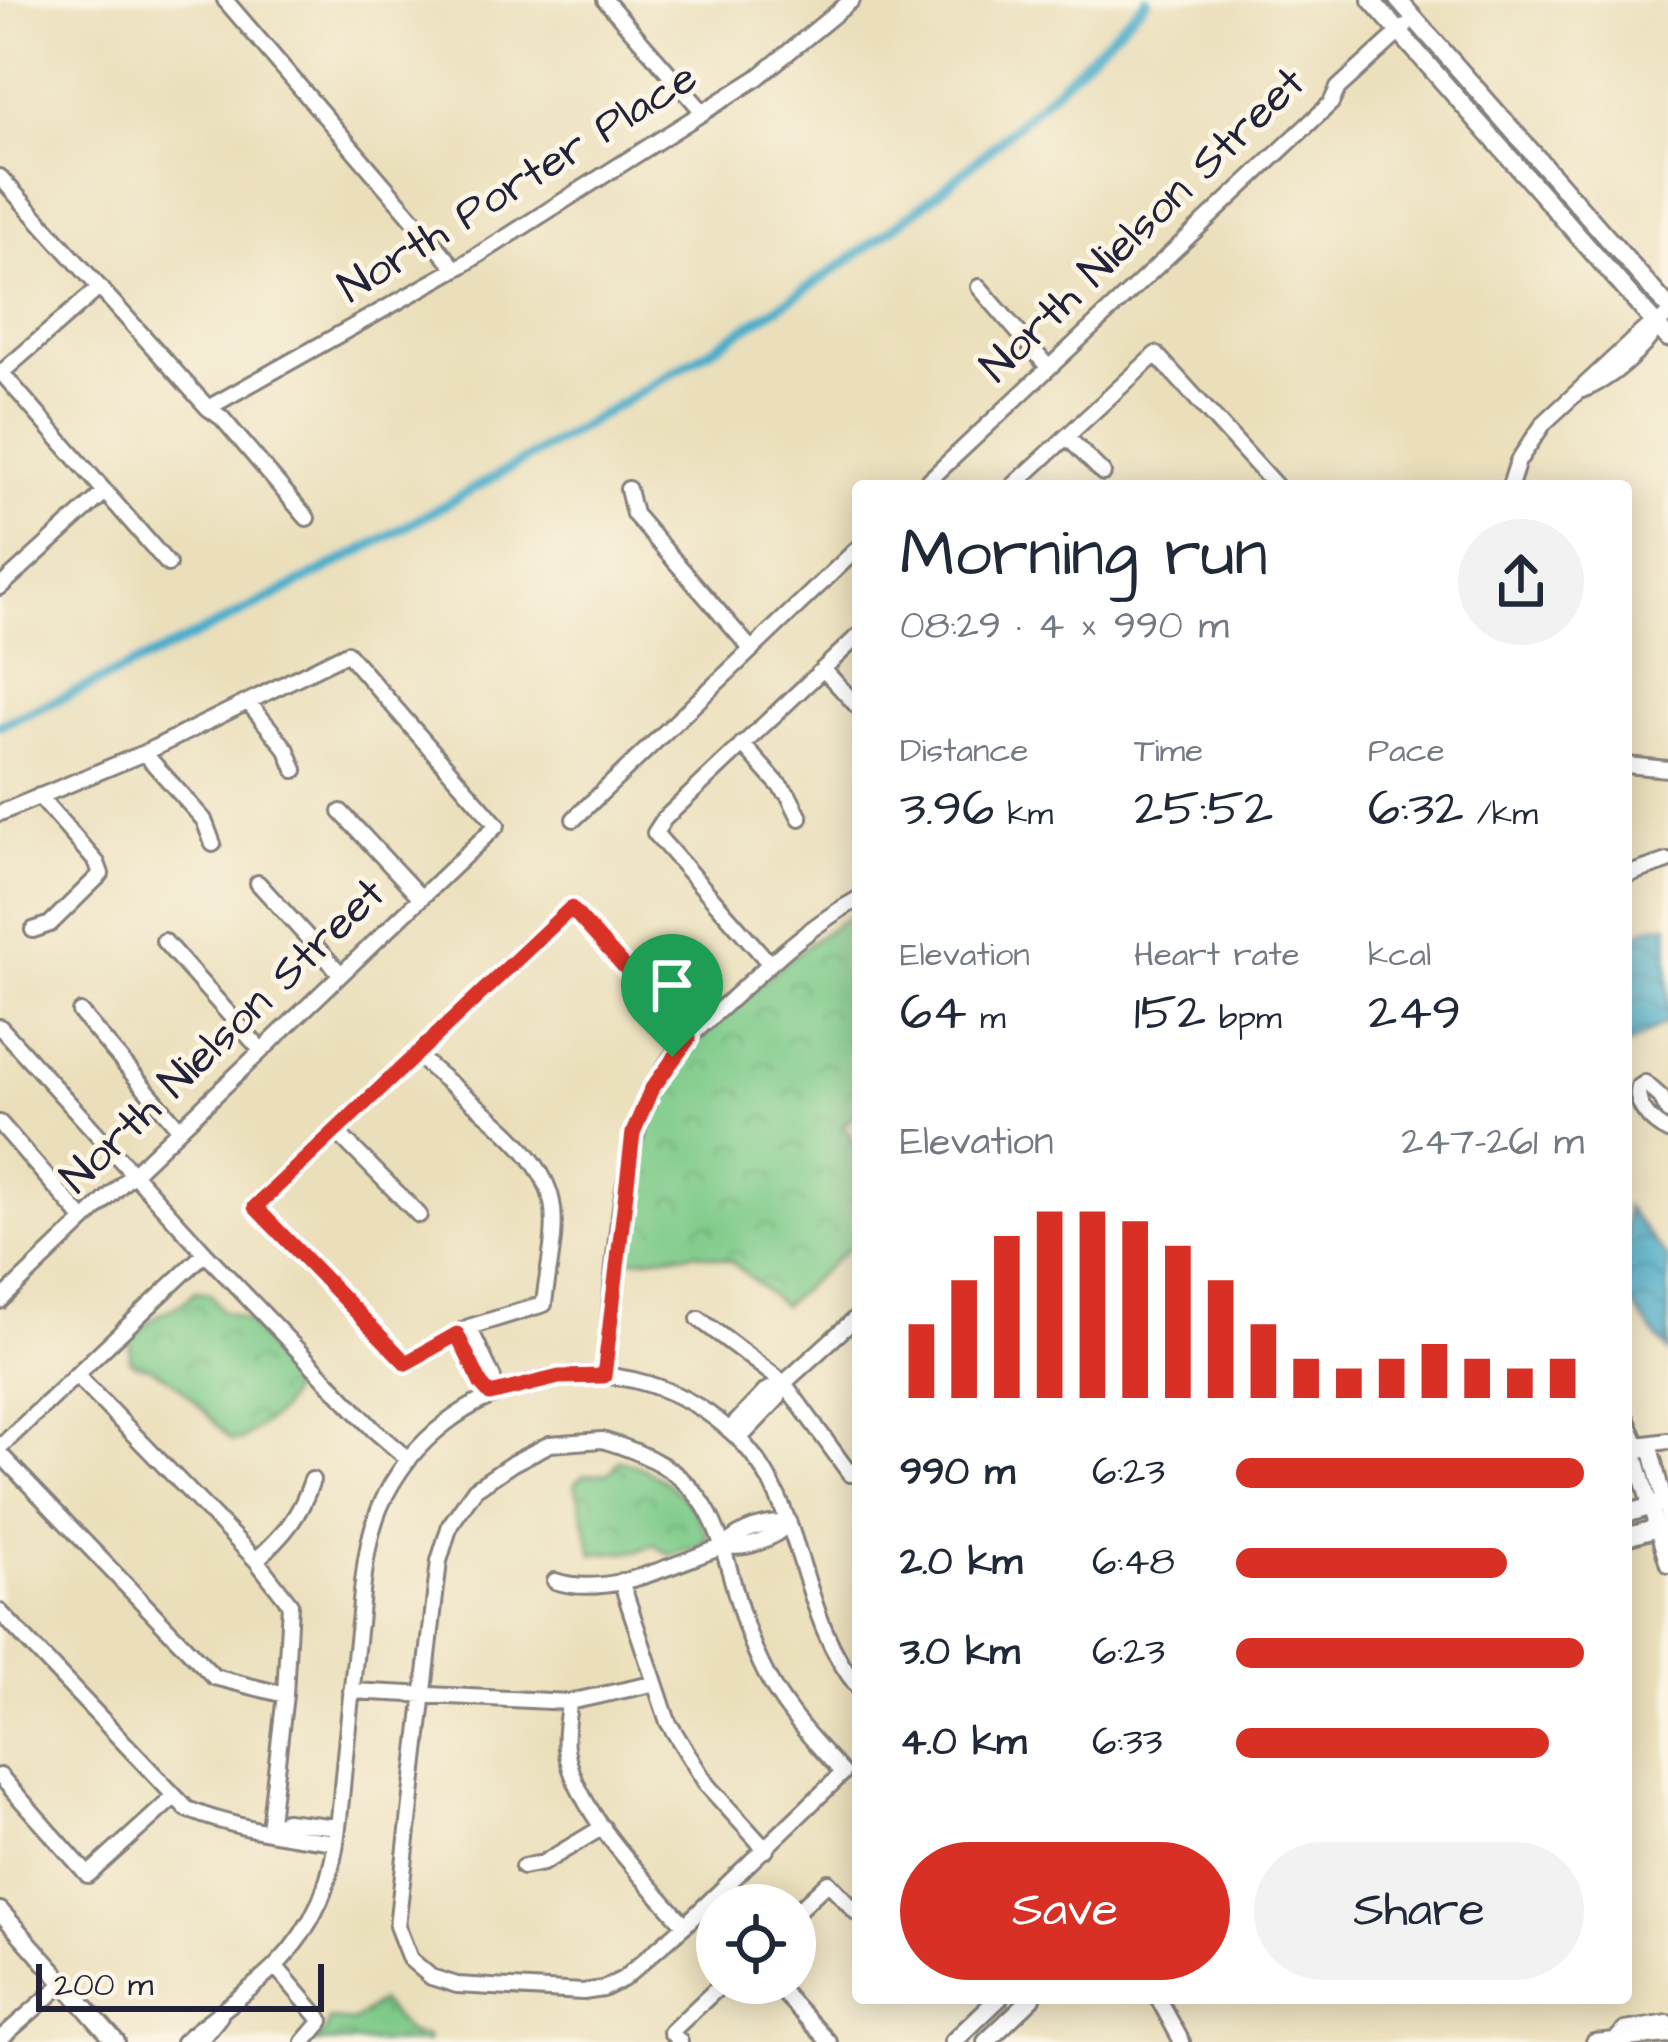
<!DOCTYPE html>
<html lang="en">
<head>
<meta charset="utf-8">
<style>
	:root { --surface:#fff; --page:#f2f2f3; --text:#1f2937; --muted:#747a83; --accent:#d93025 }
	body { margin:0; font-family:"Architects Daughter",sans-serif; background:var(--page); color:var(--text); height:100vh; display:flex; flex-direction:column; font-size:45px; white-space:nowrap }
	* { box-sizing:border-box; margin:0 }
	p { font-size:39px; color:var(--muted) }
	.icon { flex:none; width:66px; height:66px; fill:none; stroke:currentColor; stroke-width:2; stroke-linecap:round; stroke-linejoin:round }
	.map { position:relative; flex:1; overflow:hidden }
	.side { position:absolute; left:852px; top:480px; width:780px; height:1524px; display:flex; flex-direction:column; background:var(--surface); border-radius:12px; box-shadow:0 6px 30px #0003 }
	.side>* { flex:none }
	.fabs { position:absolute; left:696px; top:1884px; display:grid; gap:24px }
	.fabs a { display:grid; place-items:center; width:120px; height:120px; border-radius:50%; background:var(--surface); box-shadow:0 6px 30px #0003; font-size:60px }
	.scale { position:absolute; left:36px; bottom:30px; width:288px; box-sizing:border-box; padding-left:12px; border:6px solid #22223b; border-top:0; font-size:33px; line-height:42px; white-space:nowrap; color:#22223b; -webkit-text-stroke:9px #fcf5e5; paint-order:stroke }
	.pin { position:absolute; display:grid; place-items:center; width:102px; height:102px; color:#fff; margin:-123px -51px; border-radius:50% 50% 50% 0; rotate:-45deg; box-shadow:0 0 12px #0007 }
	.pin .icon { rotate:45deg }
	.round { display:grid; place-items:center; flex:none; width:126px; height:126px; border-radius:63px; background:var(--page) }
	.summary { display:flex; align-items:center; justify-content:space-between; height:204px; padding:0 48px }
	h1 { font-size:66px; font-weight:600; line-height:90px }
	.metrics { display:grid; grid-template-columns:repeat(3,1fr); gap:18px; height:204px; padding:12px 48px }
	.metrics div { display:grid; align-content:center }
	.metrics b { font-size:51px; font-weight:600 }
	.metrics small { font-size:33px; font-weight:400 }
	.metrics p { font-size:33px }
	.chart { height:336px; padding:24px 48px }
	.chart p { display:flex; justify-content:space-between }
	.chart svg { width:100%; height:216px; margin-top:12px; stroke:var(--accent); stroke-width:6 }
	.cta { display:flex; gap:24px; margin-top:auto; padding:24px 48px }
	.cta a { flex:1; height:138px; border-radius:72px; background:var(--accent); color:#fff; font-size:48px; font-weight:600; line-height:138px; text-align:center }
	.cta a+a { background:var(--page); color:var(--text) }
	ul { padding:0 48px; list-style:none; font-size:39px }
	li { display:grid; grid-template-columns:192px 144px 1fr; align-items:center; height:90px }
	li i { height:30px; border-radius:15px; background:var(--accent) }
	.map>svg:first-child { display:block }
	.park { fill:url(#park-crowns); stroke:#507662; stroke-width:3 }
	.water { fill:url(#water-waves); stroke:#366882; stroke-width:3 }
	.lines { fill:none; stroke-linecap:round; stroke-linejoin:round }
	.canal { stroke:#4badca; stroke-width:10 }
	.minor-casing { stroke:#86807b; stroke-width:20 }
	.major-casing { stroke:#86807b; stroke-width:22 }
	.minor { stroke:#fff; stroke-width:14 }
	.major { stroke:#fff; stroke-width:16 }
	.route-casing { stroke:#fff; stroke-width:24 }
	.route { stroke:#d93025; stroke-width:15 }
	.labels { text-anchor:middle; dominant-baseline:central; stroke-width:10; stroke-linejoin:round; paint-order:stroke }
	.street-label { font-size:45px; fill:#22223b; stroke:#fcf5e5 }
</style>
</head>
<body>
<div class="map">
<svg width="1668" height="2042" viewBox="0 0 1668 2042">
	<defs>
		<pattern id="park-crowns" width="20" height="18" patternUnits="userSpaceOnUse" patternTransform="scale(3)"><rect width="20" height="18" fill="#7dca89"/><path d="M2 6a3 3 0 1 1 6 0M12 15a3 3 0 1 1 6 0" fill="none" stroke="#6cad77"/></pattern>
		<pattern id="water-waves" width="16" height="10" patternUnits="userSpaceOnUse" patternTransform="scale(3)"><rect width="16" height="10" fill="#4badca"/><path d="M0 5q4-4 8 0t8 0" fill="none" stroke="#3e8ca5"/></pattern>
	</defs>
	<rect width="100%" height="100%" fill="#fcf5e5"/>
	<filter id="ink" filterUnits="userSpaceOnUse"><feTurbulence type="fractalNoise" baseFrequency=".00833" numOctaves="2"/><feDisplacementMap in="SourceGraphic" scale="24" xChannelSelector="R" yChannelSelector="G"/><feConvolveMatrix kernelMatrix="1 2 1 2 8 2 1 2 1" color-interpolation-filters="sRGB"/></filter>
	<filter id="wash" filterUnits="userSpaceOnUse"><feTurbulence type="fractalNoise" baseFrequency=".004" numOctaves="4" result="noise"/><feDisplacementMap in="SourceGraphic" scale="48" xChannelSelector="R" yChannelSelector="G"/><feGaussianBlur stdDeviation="2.7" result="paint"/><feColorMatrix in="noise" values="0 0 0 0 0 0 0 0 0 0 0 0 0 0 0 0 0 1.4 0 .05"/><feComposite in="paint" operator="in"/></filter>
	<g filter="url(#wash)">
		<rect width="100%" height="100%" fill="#ebdfbb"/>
		<!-- park -->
		<path class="park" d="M858 911V1112L842 1126 858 1144V1240L783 1306 731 1261 697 1253 626 1260C631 1212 630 1159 648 1114 675 1046 794 949 858 911Z
			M195 1291 210 1293 221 1310 246 1319 286 1372 292 1387 280 1411 241 1440 231 1441C209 1416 168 1365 136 1365L130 1360V1340C139 1332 151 1318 162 1313 177 1306 183 1305 195 1291Z
			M619 1460C656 1469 699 1502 708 1539L701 1545 671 1555 654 1544 639 1551 593 1554 575 1484 584 1475 610 1473Z
			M380 2001 410 2034 427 2037 428 2042H314L326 2031 329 2020 353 2022Z"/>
		<!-- water -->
		<path class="water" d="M1668 924V1021L1626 1046V941L1648 927Z
			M1626 1207 1668 1259V1352L1626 1297Z"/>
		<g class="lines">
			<!-- canal -->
			<path class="canal" d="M0 725C196 641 383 543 567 435 673 373 782 309 882 236 978 166 1063 83 1147 0"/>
		</g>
	</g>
	<g filter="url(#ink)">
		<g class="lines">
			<defs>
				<path id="minor" d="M225 0 456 269
					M605 0 703 112
					M0 177 208 408 222 418 307 518
					M979 287 1048 367
					M0 371 168 564
					M1 373 99 288
					M1582 390C1610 380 1643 351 1657 326
					M208 408 461 266 757 78 852 0
					M1067 437 1103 473
					M923 486 1331 103 1338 88 1405 27
					M1013 486 1156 354 1276 486
					M1510 486 1518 461 1544 423 1643 331 1668 316
					M628 489 634 514 751 649
					M0 587 105 492
					M823 669 858 707
					M249 703 287 750 295 770
					M742 744 789 796 800 818
					M144 753 204 820 213 844
					M1626 765 1668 769
					M341 812 421 898
					M0 813 144 753 347 653 497 825 0 1301
					M574 819 858 548
					M1626 875 1668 861
					M258 883 340 973
					M33 930 50 924 101 874 97 863 39 796
					M164 941 260 1049
					M770 964 655 833 664 819 858 636
					M80 1012 178 1127
					M0 1027 205 1253 374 1430 409 1460
					M416 1054C457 1095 540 1142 552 1202 558 1232 547 1273 544 1304L469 1327 407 1363 255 1207 571 908 689 1038
					M1668 1112 1661 1097 1645 1083 1639 1087C1634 1105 1652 1124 1668 1131
					M0 1123 83 1219
					M335 1130 419 1215
					M699 1319 784 1383 850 1474 858 1468
					M469 1327 493 1378 490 1394
					M457 1333 481 1384 490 1394
					M76 1375 256 1560 290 1604 285 1695 269 1829
					M604 1375C615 1282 615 1137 669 1061 689 1034 717 1013 741 990 778 956 814 923 858 899
					M1626 1418 1638 1445 1651 1451 1668 1516
					M729 1430 766 1391 784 1383 858 1316
					M739 1439 778 1398 784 1383
					M602 1440C742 1480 711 1557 761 1664 780 1706 812 1739 843 1773L685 1925 623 1979 603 1989 583 1992 457 1985 431 1977 410 1959 397 1926 439 1561 450 1525 475 1489 513 1463 550 1444Z
					M1638 1445 1636 1458 1668 1565
					M0 1447 205 1253
					M1626 1451 1638 1445 1668 1441
					M0 1454 214 1677 285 1695
					M725 1546C741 1529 766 1522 789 1523
					M256 1560C284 1535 300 1516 312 1480
					M555 1581C609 1599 674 1563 725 1546 748 1550 773 1539 789 1523
					M621 1581 668 1722 707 1785 766 1850
					M0 1612 187 1809C233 1828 287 1836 336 1842
					M351 1691 569 1702 652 1684
					M569 1702C568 1717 564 1734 566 1749 575 1811 645 1880 685 1925
					M0 1776 88 1875 173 1798
					M269 1829 285 1821 338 1827
					M523 1867 543 1863 603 1827
					M795 1913 828 1882 858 1914
					M276 1967 322 2021 304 2042
					M774 1983 829 2042
					M1158 1998 1182 2042
					M1617 2038 1625 2030 1668 2023
					M0 2039 64 1983
					M183 2042C237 1995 288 1973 320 1901 337 1861 339 1819 343 1777 348 1725 353 1674 359 1623 363 1584 365 1543 380 1507 410 1438 473 1393 545 1379 616 1365 685 1387 737 1437 807 1505 797 1614 858 1687
					M199 2042 220 2016
					M680 2042 671 2032 723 1983
					M1594 2042 1668 2035"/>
				<path id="major" d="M1371 0 1668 338
					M1398 0 1668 307
					M1626 1514 1668 1501
					M1626 1537 1668 1525
					M0 1911 116 2042
					M953 2042 999 1998
					M986 2042 1032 1998"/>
			</defs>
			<!-- minor casing -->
			<use href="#minor" class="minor-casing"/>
			<!-- major casing -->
			<use href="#major" class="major-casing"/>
			<!-- minor -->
			<use href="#minor" class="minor"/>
			<!-- major -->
			<use href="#major" class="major"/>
		</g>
	</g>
	<g class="lines" filter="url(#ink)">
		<defs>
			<path id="route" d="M571 908 689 1038 651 1090 633 1133 604 1376 559 1377 490 1394 481 1384 457 1334 406 1363 255 1207Z"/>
		</defs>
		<!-- route casing -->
		<use href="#route" class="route-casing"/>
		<!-- route -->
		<use href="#route" class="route"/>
	</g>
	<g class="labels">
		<!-- street labels -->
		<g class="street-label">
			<text transform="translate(518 183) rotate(-32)">North Porter Place</text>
			<text transform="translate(1143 225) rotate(-44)">North Nielson Street</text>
			<text transform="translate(223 1036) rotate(-44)">North Nielson Street</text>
		</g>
	</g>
</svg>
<div class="fabs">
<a><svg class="icon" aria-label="locate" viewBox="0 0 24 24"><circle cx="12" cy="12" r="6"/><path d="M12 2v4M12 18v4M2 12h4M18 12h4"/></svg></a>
</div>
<div class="scale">200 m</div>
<div class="pin" style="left:672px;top:1057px;background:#1e9e55"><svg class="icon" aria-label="arrive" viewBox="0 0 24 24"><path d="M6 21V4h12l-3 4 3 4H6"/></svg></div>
<section class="side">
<div class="summary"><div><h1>Morning run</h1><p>08:29 · 4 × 990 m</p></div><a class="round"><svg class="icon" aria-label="share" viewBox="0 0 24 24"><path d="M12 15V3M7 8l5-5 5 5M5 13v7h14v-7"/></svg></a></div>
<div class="metrics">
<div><p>Distance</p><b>3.96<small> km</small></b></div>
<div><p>Time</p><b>25:52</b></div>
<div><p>Pace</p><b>6:32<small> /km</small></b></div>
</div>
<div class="metrics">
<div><p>Elevation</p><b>64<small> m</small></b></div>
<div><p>Heart rate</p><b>152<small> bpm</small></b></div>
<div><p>kcal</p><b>249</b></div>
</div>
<div class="chart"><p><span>Elevation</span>247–261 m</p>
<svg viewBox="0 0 160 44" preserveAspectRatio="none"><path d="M5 44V29M15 44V20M25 44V11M35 44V6M45 44V6M55 44V8M65 44V13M75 44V20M85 44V29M95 44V36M105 44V38M115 44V36M125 44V33M135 44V36M145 44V38M155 44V36"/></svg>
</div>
<ul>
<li><b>990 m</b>6:23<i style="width:100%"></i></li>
<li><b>2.0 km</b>6:48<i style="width:78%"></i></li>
<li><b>3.0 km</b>6:23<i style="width:100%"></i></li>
<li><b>4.0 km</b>6:33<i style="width:90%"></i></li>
</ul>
<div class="cta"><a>Save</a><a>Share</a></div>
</section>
</div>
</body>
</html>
